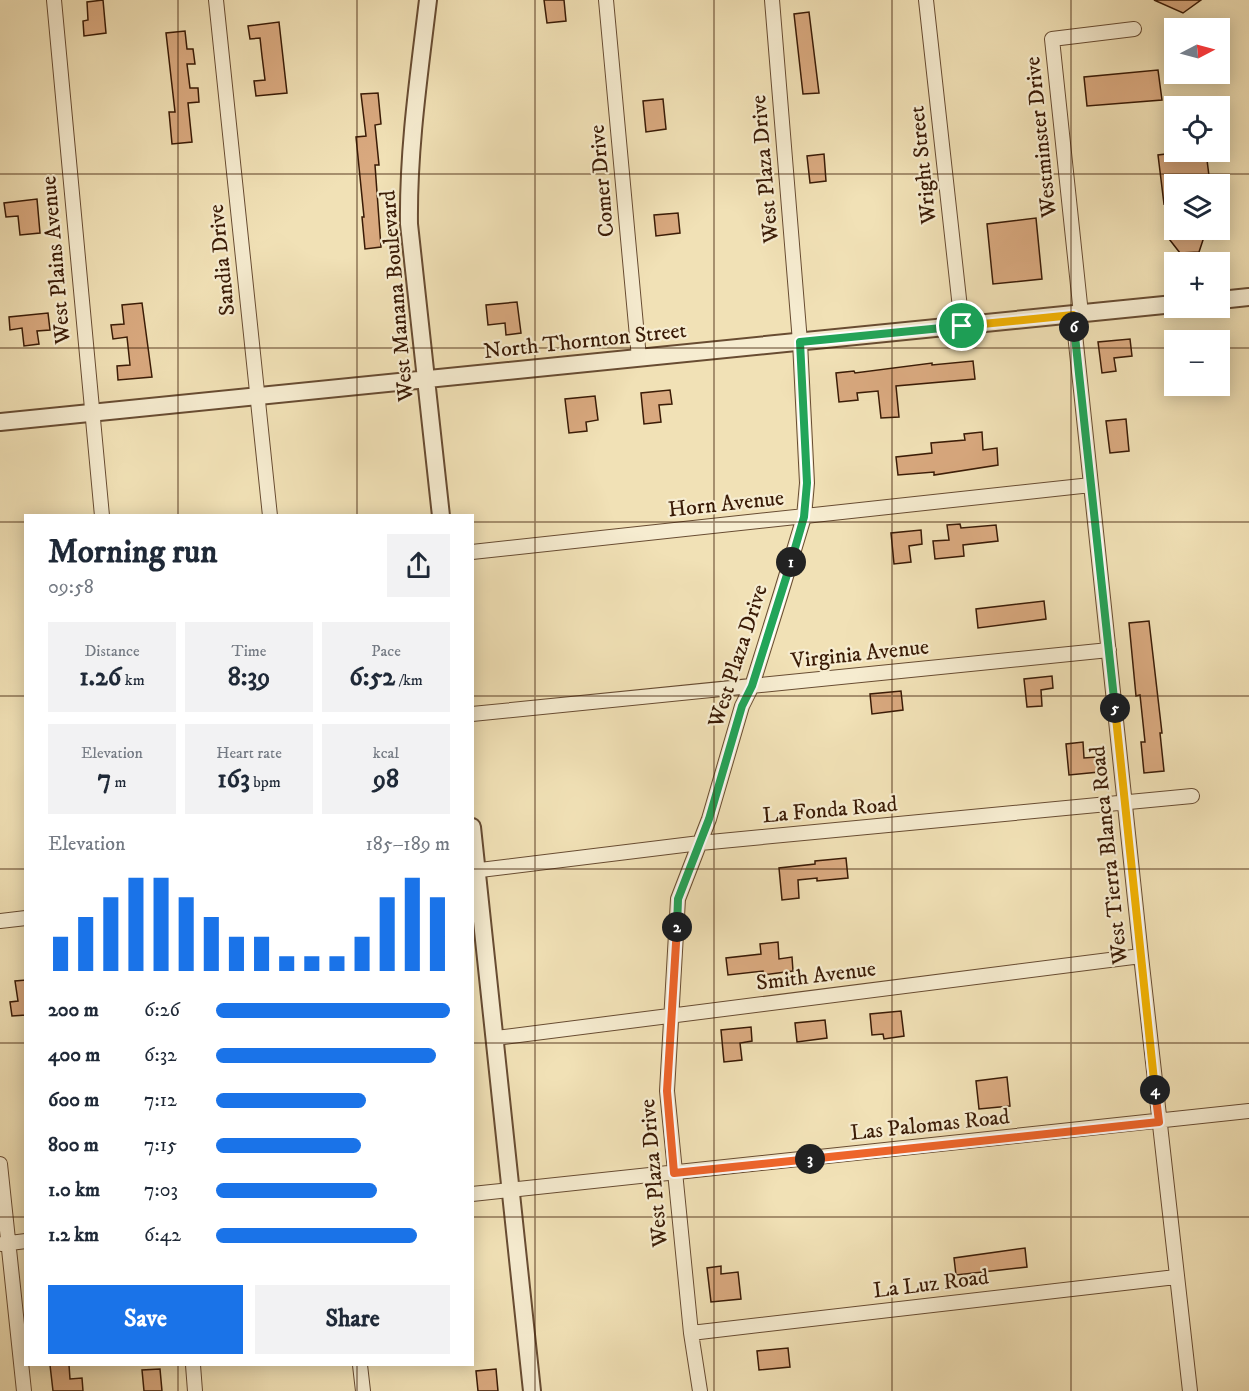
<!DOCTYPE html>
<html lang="en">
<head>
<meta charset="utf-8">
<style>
	:root { --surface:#fff; --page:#f2f2f3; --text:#1f2937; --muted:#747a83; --accent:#1a73e8 }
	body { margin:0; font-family:"IM FELL DW Pica",serif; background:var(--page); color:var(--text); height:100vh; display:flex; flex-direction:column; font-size:22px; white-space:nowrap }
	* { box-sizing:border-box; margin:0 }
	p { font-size:20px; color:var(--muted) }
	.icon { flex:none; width:33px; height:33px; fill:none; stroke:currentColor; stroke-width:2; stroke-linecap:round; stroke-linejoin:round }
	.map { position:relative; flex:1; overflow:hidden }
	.side { position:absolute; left:24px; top:514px; width:450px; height:852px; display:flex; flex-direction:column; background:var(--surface); border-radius:0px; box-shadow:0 3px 15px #0003 }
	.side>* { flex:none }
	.needle { width:39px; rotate:84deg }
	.buttons { position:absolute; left:1164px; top:18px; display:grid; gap:12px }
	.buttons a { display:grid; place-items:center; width:66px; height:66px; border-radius:0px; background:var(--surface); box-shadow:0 3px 15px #0003; font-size:30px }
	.pin { position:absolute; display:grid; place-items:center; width:51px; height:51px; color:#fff; margin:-26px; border:3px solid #fff; border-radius:50%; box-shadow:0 2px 6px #0007 }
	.km { position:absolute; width:30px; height:30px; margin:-15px; border-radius:50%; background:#222; color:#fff; font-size:16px; line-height:30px; text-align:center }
	.round { display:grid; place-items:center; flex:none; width:63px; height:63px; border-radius:0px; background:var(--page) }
	.headline { display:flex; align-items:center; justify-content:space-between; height:102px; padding:0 24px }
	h1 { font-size:33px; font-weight:700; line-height:45px }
	.stats { display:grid; grid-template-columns:repeat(3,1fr); gap:9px; height:102px; padding:6px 24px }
	.stats div { display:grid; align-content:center; border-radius:0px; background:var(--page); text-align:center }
	.stats b { font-size:26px; font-weight:700 }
	.stats small { font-size:16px; font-weight:400 }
	.stats p { font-size:16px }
	.chart { height:168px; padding:12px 24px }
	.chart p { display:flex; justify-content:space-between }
	.chart svg { width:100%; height:108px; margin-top:6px; stroke:var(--accent); stroke-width:6 }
	.action { display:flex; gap:12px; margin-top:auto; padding:12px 24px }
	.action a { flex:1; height:69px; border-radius:0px; background:var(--accent); color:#fff; font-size:24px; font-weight:700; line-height:69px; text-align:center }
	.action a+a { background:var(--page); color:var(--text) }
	ul { padding:0 24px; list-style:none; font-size:20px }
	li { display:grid; grid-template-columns:96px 72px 1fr; align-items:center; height:45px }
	li i { height:15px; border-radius:8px; background:var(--accent) }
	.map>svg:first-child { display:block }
	.building { fill:#d9a97f; stroke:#3a1b06; stroke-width:1.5 }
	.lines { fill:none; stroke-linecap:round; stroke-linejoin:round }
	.minor-casing { stroke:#684c32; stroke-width:16 }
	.tertiary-casing { stroke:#684c32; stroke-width:20 }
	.minor { stroke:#f6ecd0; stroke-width:14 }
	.tertiary { stroke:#f6ecd0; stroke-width:16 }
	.split-1-casing { stroke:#fff; stroke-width:12 }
	.split-2-casing { stroke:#fff; stroke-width:12 }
	.split-3-casing { stroke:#fff; stroke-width:12 }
	.split-4-casing { stroke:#fff; stroke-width:12 }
	.split-5-casing { stroke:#fff; stroke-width:12 }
	.split-6-casing { stroke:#fff; stroke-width:12 }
	.split-7-casing { stroke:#fff; stroke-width:12 }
	.split-1 { stroke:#22a559; stroke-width:8 }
	.split-2 { stroke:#22a559; stroke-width:8 }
	.split-3 { stroke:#f0652b; stroke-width:8 }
	.split-4 { stroke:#f0652b; stroke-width:8 }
	.split-5 { stroke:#f5b400; stroke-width:8 }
	.split-6 { stroke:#22a559; stroke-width:8 }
	.split-7 { stroke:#f5b400; stroke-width:8 }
	.grid { fill:none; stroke:#3a1b06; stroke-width:1.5; stroke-opacity:0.55 }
	.labels { text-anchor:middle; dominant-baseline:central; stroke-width:4.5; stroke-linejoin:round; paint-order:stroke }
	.street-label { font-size:22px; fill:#3a1b06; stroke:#f6ecd0 }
</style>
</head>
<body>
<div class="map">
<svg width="1249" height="1391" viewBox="0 0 1249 1391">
	<rect width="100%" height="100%" fill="#f1e1b6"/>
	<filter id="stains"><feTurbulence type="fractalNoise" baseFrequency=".00333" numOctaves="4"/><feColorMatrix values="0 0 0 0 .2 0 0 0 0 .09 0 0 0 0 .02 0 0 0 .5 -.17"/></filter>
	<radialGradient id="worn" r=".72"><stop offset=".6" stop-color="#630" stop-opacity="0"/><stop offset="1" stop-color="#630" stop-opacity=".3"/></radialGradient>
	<!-- building -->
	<path class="building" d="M103 0 106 33 84 36 83 21 88 20 87 2Z
		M544 0H564L566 21 547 23Z
		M1154 0H1201L1183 13Z
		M809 12 819 93 803 94 794 14Z
		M279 22 287 93 256 96 254 81 265 80 262 56 260 38 250 39 248 26Z
		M185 31 187 49H193L195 64H187L190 88H198L199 102 188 103 192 142 172 144 169 112H175L166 33Z
		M1158 70 1162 100 1087 106 1084 77Z
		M378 93 381 124 375 125 379 165H375L381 247 365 249 362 217H364L356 137 366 136 361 94Z
		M663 99 666 129 646 132 643 101Z
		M1182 152H1206L1210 184H1174V202L1164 204 1158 155Z
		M824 154 826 181 810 183 807 156Z
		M37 199 40 233 20 235 18 216 6 217 4 203Z
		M678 213 680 233 656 236 654 215Z
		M1036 218 1042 279 993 284 987 224Z
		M1171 230H1201L1205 234 1199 252 1180 253 1166 235Z
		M517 302 521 333 506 335 505 323 488 325 486 305Z
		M142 303 152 377 118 380 117 366 130 365 127 337 113 339 111 325 124 324 122 305Z
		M48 313 50 330 37 331 39 344 24 346 22 328 10 330 9 317Z
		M1130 339 1132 356 1114 358 1116 371 1102 373 1098 342Z
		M973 361 975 379 896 386 899 417 881 418 878 391 857 393 858 400 839 402 836 373 854 371 855 373 932 363V365Z
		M670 390 672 404 659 405 661 422 644 424 641 393Z
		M595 396 598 420 586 422 587 431 569 433 565 399Z
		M1126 419 1129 451 1110 453 1106 421Z
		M982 432 983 450 997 448 998 465 934 475V472L898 475 896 457 932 453 931 443 965 440 964 434Z
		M960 524 961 528 996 525 998 541 963 545 964 556 935 559 933 541 949 540 947 525Z
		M921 530 922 544 909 546 911 562 894 564 891 533Z
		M1044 601 1046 619 978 628 976 609Z
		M1149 621 1162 733H1160L1164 771 1144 773 1141 742H1145L1140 695 1136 696 1129 623Z
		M1052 676 1053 688 1041 690 1042 706 1027 707 1024 679Z
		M901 691 903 710 872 714 870 694Z
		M1083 742 1084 758 1097 757 1099 772 1069 775 1066 744Z
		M846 858 848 878 817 881V878L798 880 799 898 782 900 779 868 815 864V861Z
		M778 942 779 959 792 957 793 971 763 975V971L728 975 726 958 761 954 760 944Z
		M26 980V1015L12 1016 10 1002 18 1001 15 981Z
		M901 1011 904 1036 884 1039 883 1034 872 1035 870 1014Z
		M825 1020 827 1038 797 1042 795 1023Z
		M751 1027 752 1041 740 1043 742 1060 724 1062 721 1030Z
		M1007 1077 1010 1106 979 1109 976 1081Z
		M1025 1248 1027 1267 956 1275 954 1258Z
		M721 1266V1274L738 1272 741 1299 711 1302 707 1268Z
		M788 1348 790 1367 759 1370 757 1351Z
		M50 1365H69L70 1379 82 1378 83 1391H53Z
		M160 1369 162 1391H144L142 1370Z
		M496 1369 498 1391H478L476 1371Z"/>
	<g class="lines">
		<defs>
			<path id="minor" d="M54 0 102 516
				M216 0 270 516
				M606 0 639 358
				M926 0 962 326
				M1081 314 1052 39 1134 29
				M1073 315 1141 956 1190 1391
				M472 552 1091 485
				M472 714 1109 650
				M472 871 700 843 1192 796
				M0 921 26 918
				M496 1038 1141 956
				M0 1164 24 1391
				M472 1194 1249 1111
				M2 1244 26 1241
				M691 1333 1176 1277
				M193 1365 195 1391
				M360 1365 363 1391
				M700 1391 691 1333 667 1091 678 899 709 819 742 706 752 686 781 593 804 517 807 483 800 342 772 0"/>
			<path id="tertiary" d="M428 0C419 75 408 149 409 224L441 516
				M1220 300 1249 297
				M0 422 1174 304
				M472 827 532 1391"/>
		</defs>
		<!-- minor casing -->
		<use href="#minor" class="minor-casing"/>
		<!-- tertiary casing -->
		<use href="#tertiary" class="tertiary-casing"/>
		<!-- minor -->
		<use href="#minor" class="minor"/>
		<!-- tertiary -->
		<use href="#tertiary" class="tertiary"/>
	</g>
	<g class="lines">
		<defs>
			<path id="split-1" d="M791 562 804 517 807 483 800 342 962 326"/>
			<path id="split-2" d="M677 927 678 899 709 819 742 706 752 686 791 562"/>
			<path id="split-3" d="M677 927 667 1091 674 1173 810 1159"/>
			<path id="split-4" d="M810 1159 1159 1122 1155 1090"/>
			<path id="split-5" d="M1115 708 1155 1090"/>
			<path id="split-6" d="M1074 327 1115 708"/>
			<path id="split-7" d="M962 326 1073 315 1074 327"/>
		</defs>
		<!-- split-1 casing -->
		<use href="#split-1" class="split-1-casing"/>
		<!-- split-2 casing -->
		<use href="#split-2" class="split-2-casing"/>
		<!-- split-3 casing -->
		<use href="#split-3" class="split-3-casing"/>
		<!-- split-4 casing -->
		<use href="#split-4" class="split-4-casing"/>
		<!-- split-5 casing -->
		<use href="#split-5" class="split-5-casing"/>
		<!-- split-6 casing -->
		<use href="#split-6" class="split-6-casing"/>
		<!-- split-7 casing -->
		<use href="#split-7" class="split-7-casing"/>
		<!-- split-1 -->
		<use href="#split-1" class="split-1"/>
		<!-- split-2 -->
		<use href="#split-2" class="split-2"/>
		<!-- split-3 -->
		<use href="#split-3" class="split-3"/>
		<!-- split-4 -->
		<use href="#split-4" class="split-4"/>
		<!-- split-5 -->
		<use href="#split-5" class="split-5"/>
		<!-- split-6 -->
		<use href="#split-6" class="split-6"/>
		<!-- split-7 -->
		<use href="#split-7" class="split-7"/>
	</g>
	<!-- grid -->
	<path class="grid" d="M178 0V516M357 0V516M535 0V1391M714 0V1391M892 0V1391M1071 0V1391M0 174H1249M0 348H1174M1220 348H1249M0 522H26M472 522H1249M0 696H26M472 696H1249M0 869H26M472 869H1249M0 1043H26M472 1043H1249M0 1217H26M472 1217H1249M178 1365V1391M357 1365V1391"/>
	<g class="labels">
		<!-- street labels -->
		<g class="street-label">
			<text transform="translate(1041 137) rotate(-96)">Westminster Drive</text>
			<text transform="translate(923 165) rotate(-96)">Wright Street</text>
			<text transform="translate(765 169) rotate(-95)">West Plaza Drive</text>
			<text transform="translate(602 181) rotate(-95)">Comer Drive</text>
			<text transform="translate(56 260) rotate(-95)">West Plains Avenue</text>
			<text transform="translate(222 260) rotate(-96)">Sandia Drive</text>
			<text transform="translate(397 296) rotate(-95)">West Manana Boulevard</text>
			<text transform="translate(585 341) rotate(-6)">North Thornton Street</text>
			<text transform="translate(726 504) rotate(-6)">Horn Avenue</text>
			<text transform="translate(860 654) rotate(-6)">Virginia Avenue</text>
			<text transform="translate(738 656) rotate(-72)">West Plaza Drive</text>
			<text transform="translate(830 810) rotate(-5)">La Fonda Road</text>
			<text transform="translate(1109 855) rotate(-96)">West Tierra Blanca Road</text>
			<text transform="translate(816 976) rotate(-7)">Smith Avenue</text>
			<text transform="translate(930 1125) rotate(-6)">Las Palomas Road</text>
			<text transform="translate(654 1173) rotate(-95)">West Plaza Drive</text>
			<text transform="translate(931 1284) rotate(-7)">La Luz Road</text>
		</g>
	</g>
	<rect width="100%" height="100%" filter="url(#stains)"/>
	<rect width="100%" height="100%" fill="url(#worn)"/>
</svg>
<div class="buttons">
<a><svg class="needle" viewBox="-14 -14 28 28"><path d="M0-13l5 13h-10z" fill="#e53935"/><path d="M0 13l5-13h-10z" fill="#747a83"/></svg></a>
<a><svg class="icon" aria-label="locate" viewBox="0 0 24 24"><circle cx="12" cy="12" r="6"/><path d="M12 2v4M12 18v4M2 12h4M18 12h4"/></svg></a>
<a><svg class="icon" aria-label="layers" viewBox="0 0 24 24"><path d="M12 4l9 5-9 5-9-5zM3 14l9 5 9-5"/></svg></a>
<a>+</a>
<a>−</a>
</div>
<div class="pin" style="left:962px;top:326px;background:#1e9e55"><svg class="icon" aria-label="arrive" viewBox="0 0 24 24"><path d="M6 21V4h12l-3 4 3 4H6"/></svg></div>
<b class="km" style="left:791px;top:562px">1</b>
<b class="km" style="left:677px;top:927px">2</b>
<b class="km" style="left:810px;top:1159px">3</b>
<b class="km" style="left:1155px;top:1090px">4</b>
<b class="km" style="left:1115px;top:708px">5</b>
<b class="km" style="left:1074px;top:327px">6</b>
<section class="side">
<div class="headline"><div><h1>Morning run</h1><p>09:58</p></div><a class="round"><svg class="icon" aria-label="share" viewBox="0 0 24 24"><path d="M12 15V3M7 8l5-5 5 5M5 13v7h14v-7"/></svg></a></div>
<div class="stats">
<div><p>Distance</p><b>1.26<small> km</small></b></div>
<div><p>Time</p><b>8:39</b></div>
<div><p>Pace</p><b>6:52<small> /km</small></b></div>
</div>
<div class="stats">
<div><p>Elevation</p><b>7<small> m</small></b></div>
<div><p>Heart rate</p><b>163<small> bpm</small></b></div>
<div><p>kcal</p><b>98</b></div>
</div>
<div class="chart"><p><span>Elevation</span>185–189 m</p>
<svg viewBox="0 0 160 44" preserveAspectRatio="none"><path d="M5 44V30M15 44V22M25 44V14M35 44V6M45 44V6M55 44V14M65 44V22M75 44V30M85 44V30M95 44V38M105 44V38M115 44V38M125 44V30M135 44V14M145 44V6M155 44V14"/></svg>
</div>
<ul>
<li><b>200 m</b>6:26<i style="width:100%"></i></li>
<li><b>400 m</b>6:32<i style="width:94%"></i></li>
<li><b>600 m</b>7:12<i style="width:64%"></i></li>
<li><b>800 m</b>7:15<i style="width:62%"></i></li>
<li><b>1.0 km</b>7:03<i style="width:69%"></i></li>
<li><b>1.2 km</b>6:42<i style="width:86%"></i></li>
</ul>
<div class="action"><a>Save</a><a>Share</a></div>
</section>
</div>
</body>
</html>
